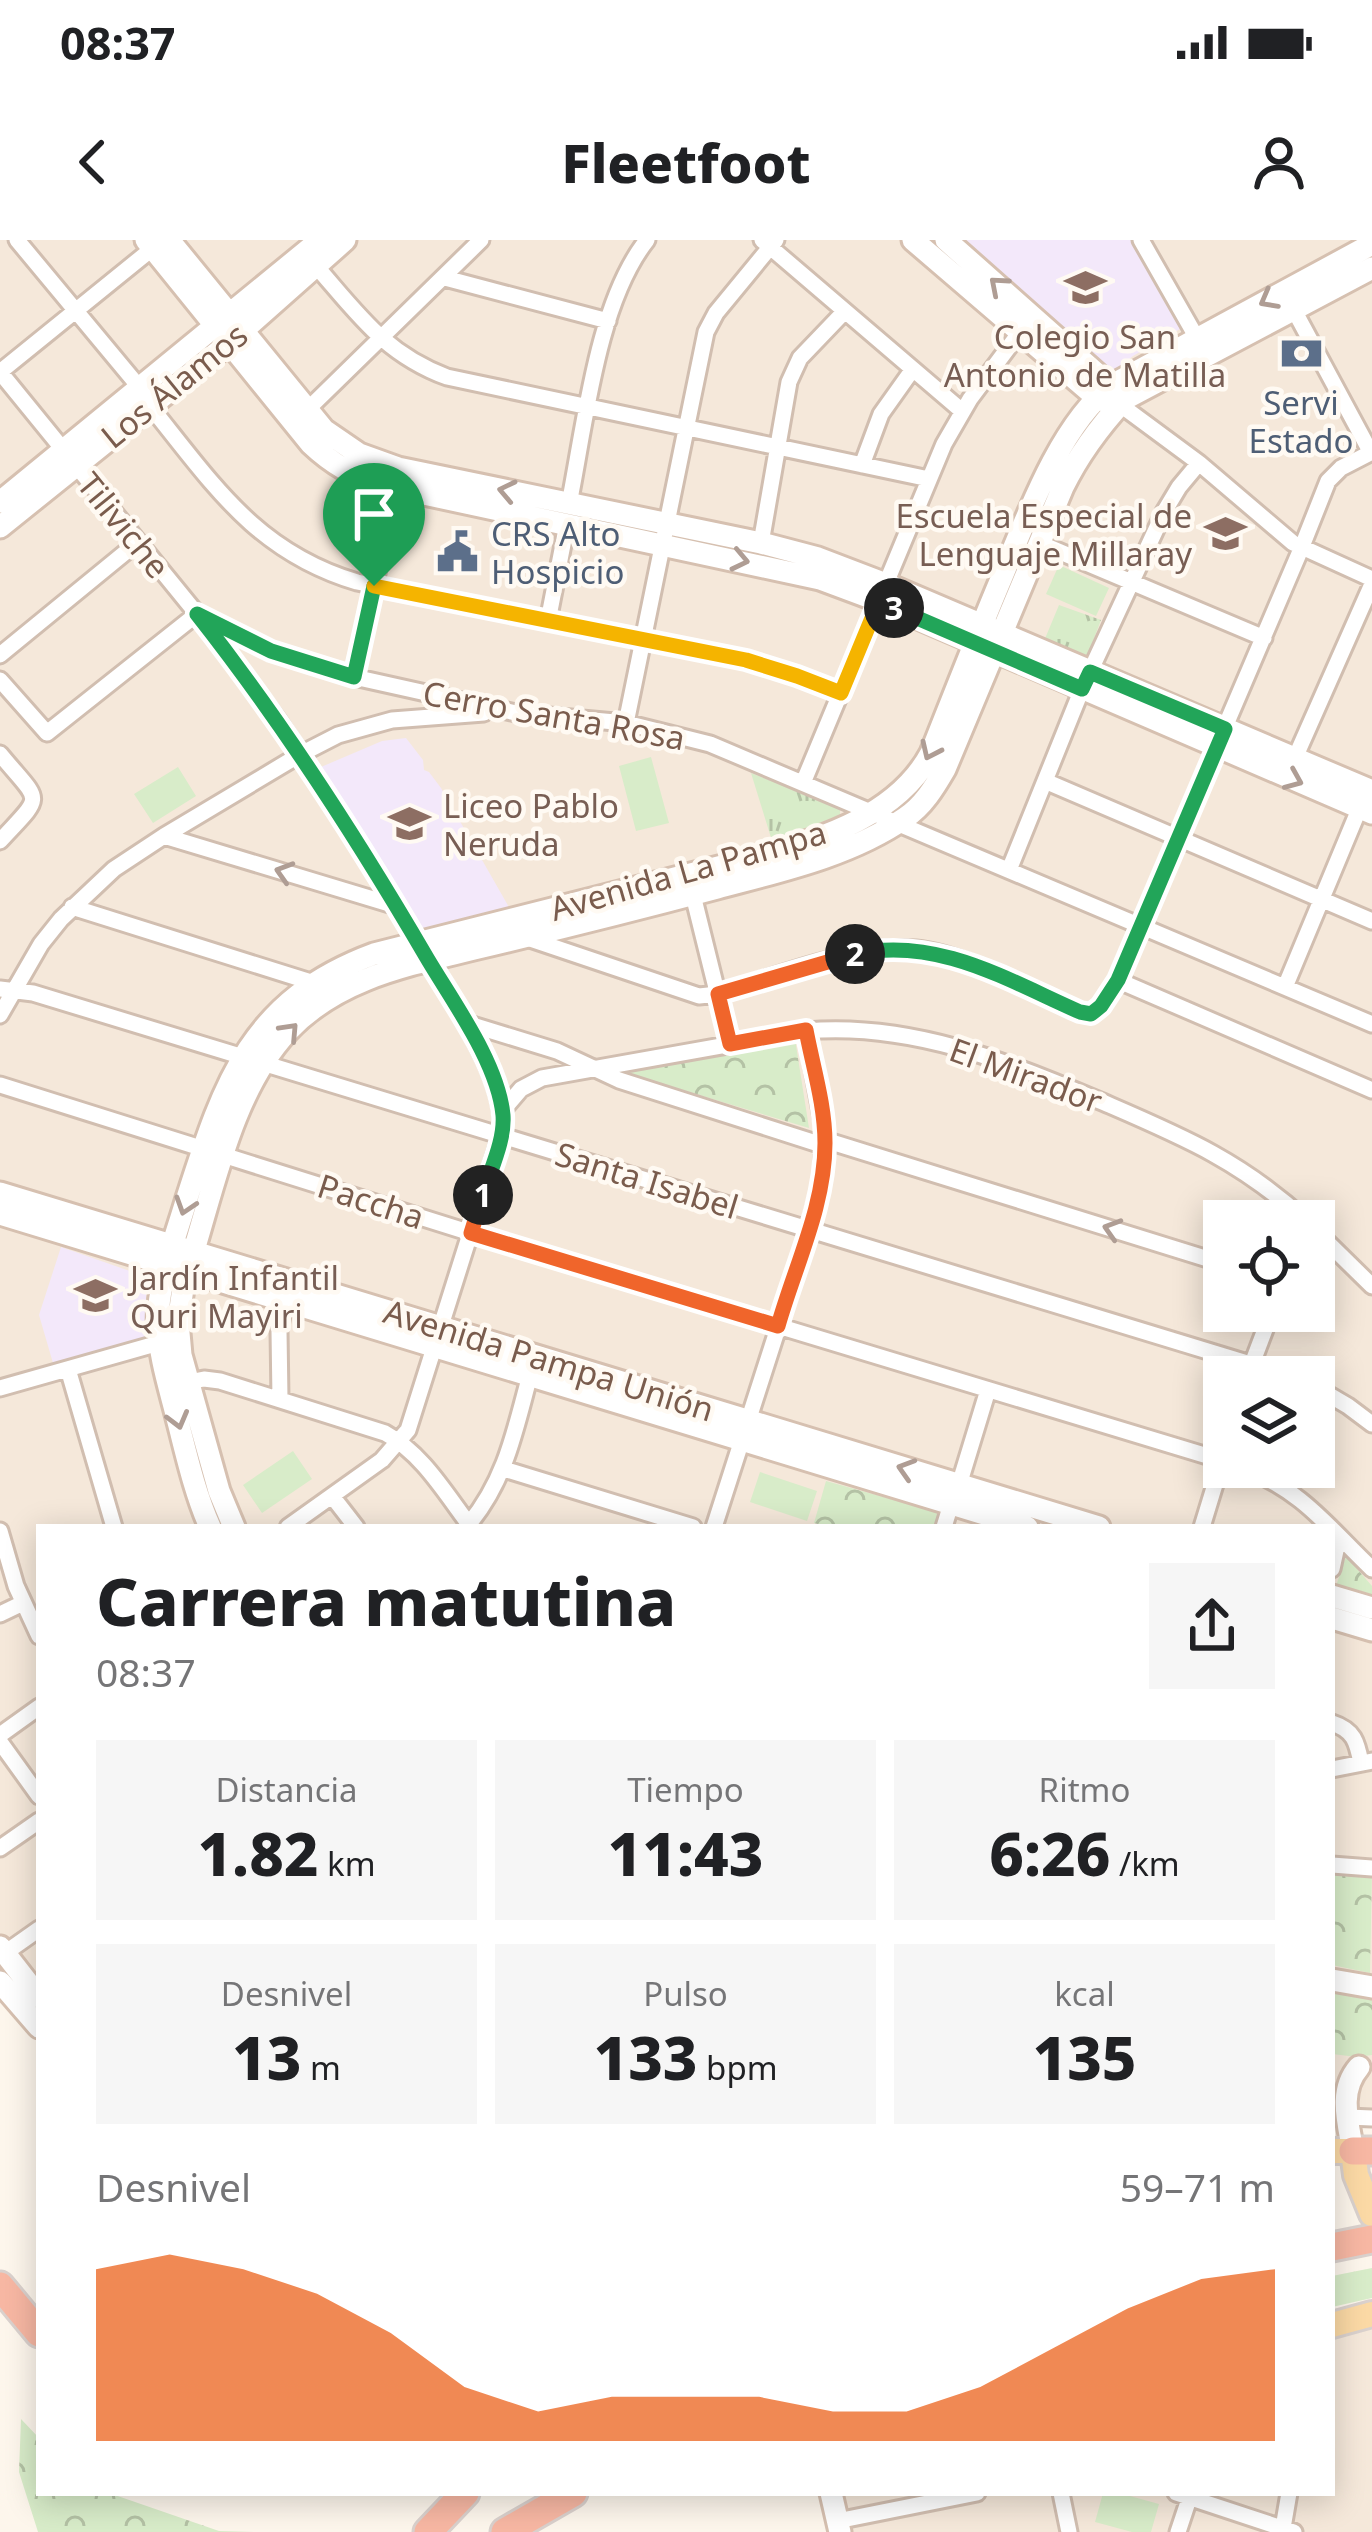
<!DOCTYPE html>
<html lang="es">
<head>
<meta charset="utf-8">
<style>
	:root { --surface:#fff; --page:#f6f6f6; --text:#202124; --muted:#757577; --accent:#ea580c }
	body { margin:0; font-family:"Noto Sans",sans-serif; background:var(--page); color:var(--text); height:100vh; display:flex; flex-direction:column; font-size:45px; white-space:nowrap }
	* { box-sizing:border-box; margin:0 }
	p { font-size:39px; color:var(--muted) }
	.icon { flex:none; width:66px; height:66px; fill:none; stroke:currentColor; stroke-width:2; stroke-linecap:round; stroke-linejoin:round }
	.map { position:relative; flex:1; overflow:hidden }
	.drawer { position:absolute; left:36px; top:1284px; width:1299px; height:972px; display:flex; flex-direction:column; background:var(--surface); border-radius:0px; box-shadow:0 6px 30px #0003 }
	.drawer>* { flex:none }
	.fabs { position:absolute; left:1203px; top:960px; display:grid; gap:24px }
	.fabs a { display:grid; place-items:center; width:132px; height:132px; border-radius:0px; background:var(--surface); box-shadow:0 6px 30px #0003; font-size:60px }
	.pin { position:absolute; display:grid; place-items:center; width:102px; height:102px; color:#fff; margin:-123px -51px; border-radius:50% 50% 50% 0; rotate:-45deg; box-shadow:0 0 12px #0007 }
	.pin .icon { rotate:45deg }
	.km { position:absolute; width:60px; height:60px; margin:-30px; border-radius:50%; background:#222; color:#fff; font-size:33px; line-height:60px; text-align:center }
	.round { display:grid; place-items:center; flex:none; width:126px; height:126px; border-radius:0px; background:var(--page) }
	.summary { display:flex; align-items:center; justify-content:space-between; height:204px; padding:0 60px }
	h1 { font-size:66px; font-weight:800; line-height:90px }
	.stats { display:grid; grid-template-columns:repeat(3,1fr); gap:18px; height:204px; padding:12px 60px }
	.stats div { display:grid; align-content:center; border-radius:0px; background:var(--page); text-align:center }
	.stats b { font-size:60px; font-weight:800 }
	.stats small { font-size:33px; font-weight:400 }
	.stats p { font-size:33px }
	.chart { height:336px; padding:24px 60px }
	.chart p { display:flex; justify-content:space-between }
	.chart svg { width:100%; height:216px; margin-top:12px; fill:var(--accent); opacity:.7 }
	.status { display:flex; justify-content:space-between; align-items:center; height:84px; padding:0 60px; background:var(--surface); direction:ltr }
	.status svg { height:33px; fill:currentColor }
	header { display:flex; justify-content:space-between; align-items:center; height:156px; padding:0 60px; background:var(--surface); font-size:54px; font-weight:800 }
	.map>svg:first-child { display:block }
	.residential { fill:#f5e8da; fill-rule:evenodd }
	.education { fill:#f3e8fa }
	.grass { fill:url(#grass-tufts) }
	.park { fill:url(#park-crowns) }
	.garden { fill:#d8ecc9 }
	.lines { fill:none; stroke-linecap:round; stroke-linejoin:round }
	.street-casing { stroke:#d1beb0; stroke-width:21 }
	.secondary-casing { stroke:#d6c0b0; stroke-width:27 }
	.primary-casing { stroke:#dad1cd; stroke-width:30 }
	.highway-casing { stroke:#dad1cd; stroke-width:33 }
	.street { stroke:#fff; stroke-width:15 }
	.secondary { stroke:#fff; stroke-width:21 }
	.primary { stroke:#fbd9a5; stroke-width:24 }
	.highway { stroke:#f7b7a3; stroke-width:27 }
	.oneway { stroke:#af9d94 }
	.split-1-casing { stroke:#fff; stroke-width:24 }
	.split-2-casing { stroke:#fff; stroke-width:24 }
	.split-3-casing { stroke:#fff; stroke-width:24 }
	.split-4-casing { stroke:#fff; stroke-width:24 }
	.split-1 { stroke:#22a559; stroke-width:15 }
	.split-2 { stroke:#f0652b; stroke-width:15 }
	.split-3 { stroke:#22a559; stroke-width:15 }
	.split-4 { stroke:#f5b400; stroke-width:15 }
	.labels { text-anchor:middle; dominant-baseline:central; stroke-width:9; stroke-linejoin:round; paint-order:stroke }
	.education-label { font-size:33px; fill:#785e54; stroke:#fffaf3; text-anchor:start }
	.street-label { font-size:33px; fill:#7a5c4d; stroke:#fffaf3 }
	.service-label { font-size:33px; fill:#4e5e75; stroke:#fffaf3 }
</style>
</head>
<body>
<div class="status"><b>08:37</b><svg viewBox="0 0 49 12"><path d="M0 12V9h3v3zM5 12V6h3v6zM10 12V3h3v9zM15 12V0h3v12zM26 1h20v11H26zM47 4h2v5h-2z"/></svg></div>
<header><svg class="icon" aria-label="back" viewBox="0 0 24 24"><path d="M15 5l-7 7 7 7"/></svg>Fleetfoot<svg class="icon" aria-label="person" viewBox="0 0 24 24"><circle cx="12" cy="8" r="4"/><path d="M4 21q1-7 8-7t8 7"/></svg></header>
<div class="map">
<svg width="1372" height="2292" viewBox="0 0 1372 2292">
	<defs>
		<pattern id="grass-tufts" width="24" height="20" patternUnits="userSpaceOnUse" patternTransform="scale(3)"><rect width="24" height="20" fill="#d8ecc9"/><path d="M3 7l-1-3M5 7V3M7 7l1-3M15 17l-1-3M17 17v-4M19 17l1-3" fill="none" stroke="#b4c2a5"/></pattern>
		<pattern id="park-crowns" width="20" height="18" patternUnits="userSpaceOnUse" patternTransform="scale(3)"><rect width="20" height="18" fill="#d8ecc9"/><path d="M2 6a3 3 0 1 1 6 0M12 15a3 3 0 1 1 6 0" fill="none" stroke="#b4c2a5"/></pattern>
	</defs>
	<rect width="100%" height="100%" fill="#fdf6ec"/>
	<!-- residential -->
	<path class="residential" d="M0 0H1372V1884L1332 1886V1287H39V1794L0 1754ZM1224 981H1314V1071H1224ZM1224 1137H1314V1227H1224Z
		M1372 2080V2292H850L842 2253H1332V2089Z"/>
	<!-- education -->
	<path class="education" d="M966 0H1131L1180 89 1133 116 1113 132 965 8Z
		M406 498 423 520 424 530 429 532 441 548 510 669 424 689 418 686 321 527 382 501Z
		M61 1007 147 1037 145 1098 53 1123 39 1075Z"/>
	<!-- grass -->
	<path class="grass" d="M1059 365 1101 380 1087 417 1044 401Z
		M751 533 840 568V575L772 601Z
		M1372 2028V2058L1332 2067V2036Z"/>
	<!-- park -->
	<path class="park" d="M795 799 809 888 622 832Z
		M826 1241 938 1272 934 1287H829L814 1283Z
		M1346 1316 1372 1346V1355L1336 1346Z
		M1332 1628 1372 1631 1370 1733 1332 1725Z
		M1332 1749 1372 1757V1815L1357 1817 1332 1814Z
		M21 2179 39 2198V2253H109L219 2291 254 2292H38L19 2232Z"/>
	<!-- garden -->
	<path class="garden" d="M1059 325 1109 348 1096 376 1046 354Z
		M651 517 669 583 636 591 619 526Z
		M178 527 196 556 153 583 134 554Z
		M293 1211 312 1239 262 1273 243 1245Z
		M760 1232 817 1251 807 1281 750 1262Z
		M1103 2253H1119L1159 2264 1151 2292H1132L1095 2282Z"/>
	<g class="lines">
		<defs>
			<path id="street" d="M17 0 140 148 150 166C213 244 256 312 357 342L746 420 797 436 841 453
				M762 0 962 171
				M1141 0 1202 107
				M153 8 0 132 197 374 277 479 348 587 466 783C484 817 507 856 501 896L408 1190 382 1220 288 1287
				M316 26C358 74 385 114 447 137L929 239
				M445 38 608 81
				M1294 70 1371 213
				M1126 169 1199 223 1293 303 1372 339
				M307 170 481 0
				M862 225 881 174 913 129
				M569 264C585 185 597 63 647 0
				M761 303 789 142 800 118 845 71
				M1039 303 1264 398
				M205 379 270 411 354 437 516 473 626 483 710 504 1372 784
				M548 381 567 284
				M0 415 138 302
				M354 437 396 248
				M0 440 47 493 197 374
				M626 483 706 92 716 73 776 0
				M0 514C42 565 45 552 0 601
				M1295 518 1372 344
				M1045 541 1372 681
				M803 543 944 204 970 159 1020 92
				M164 596 396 666
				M1009 630 1082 449 1164 272 1179 247 1199 223
				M693 655 730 804
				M72 667 314 743
				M527 698 699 756 718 754C776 737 856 704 916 709 963 713 1036 753 1080 772L1091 774 1101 766 1117 740 1301 309 1328 241 1341 228 1372 212
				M1117 740 1372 850
				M1285 747 1360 567
				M0 749 33 753 1293 1137
				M0 775 41 704 61 679 114 629 164 596 301 514 338 495 392 480 484 473
				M466 783 557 811 619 840 825 906
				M0 845 471 993 1224 1221
				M503 870 521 849 542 838 806 791C909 782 1007 821 1100 861 1181 896 1240 920 1306 981
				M825 900 1224 1024
				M1314 989 1372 1046
				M68 1129 114 1287
				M1247 1137 1272 1071
				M189 1142 204 1139 220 1141 385 1193C423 1214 445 1253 471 1287
				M1314 1146 1348 1166 1372 1184
				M0 1148 159 1103
				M280 1159 279 1091 285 1060
				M1242 1227C1303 1251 1327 1286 1372 1329
				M504 1229 693 1287
				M959 1245 988 1150
				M332 1256 356 1287
				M469 1284C506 1239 515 1190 530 1135
				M714 1287 806 1001 822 940 824 888 806 791
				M944 1287 951 1264
				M1202 1287 1224 1215
				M0 1291 16 1346 39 1396
				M1332 1329 1339 1297
				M0 1374 23 1363
				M1332 1483C1354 1490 1357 1502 1361 1523
				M0 1495 39 1467
				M0 1502 39 1556
				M1332 1529 1372 1521
				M0 1608 39 1581
				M1332 1625 1372 1628
				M5 1713 39 1689
				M1348 1877 1372 1878
				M1061 2253 1069 2292
				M1176 2253 1294 2292
				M837 2281 977 2253
				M1283 2288 1289 2253
				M1178 2292 1191 2253"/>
			<path id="secondary" d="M146 0 311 204C332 224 354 237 382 245L820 339 879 361 1372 573
				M169 0 324 190 359 214 398 228 761 303 818 318 886 344 1372 551
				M913 0 1089 151 1109 164
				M946 0 1121 155
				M0 262 320 0
				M0 287 229 103 345 0
				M0 953 1099 1287
				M0 974 1027 1287
				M210 1287C195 1253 187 1217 178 1182 170 1149 159 1117 158 1083 158 1040 175 999 187 958 224 843 250 760 374 714L762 616C825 597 898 575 931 513 954 455 977 396 1001 339 1026 279 1060 184 1112 145L1372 4
				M234 1287 219 1251 181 1115 178 1082 184 1042C212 960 228 855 288 791 339 737 410 725 478 708 558 689 638 669 717 648 781 631 850 616 905 578 923 566 934 548 945 529L1063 247C1079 214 1100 186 1125 159L1372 28
				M1332 1356 1372 1368
				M1332 1378 1372 1390
				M0 1707 39 1757
				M1332 1740 1372 1747
				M0 1742 39 1787
				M1353 1911C1348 1882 1338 1851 1359 1827
				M831 2253 840 2292"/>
			<path id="primary" d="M1332 1911H1353L1356 1935 1372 1974
				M1332 2085 1372 2074"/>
			<path id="highway" d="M1353 1911H1372
				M1332 2007 1372 1999
				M0 2046 39 2093
				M428 2292 465 2253
				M505 2292 573 2253"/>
		</defs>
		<!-- street casing -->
		<use href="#street" class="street-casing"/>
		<!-- secondary casing -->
		<use href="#secondary" class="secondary-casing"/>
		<!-- primary casing -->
		<use href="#primary" class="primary-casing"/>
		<!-- highway casing -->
		<use href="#highway" class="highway-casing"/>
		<!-- street -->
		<use href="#street" class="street"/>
		<!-- secondary -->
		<use href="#secondary" class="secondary"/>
		<!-- primary -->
		<use href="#primary" class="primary"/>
		<!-- highway -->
		<use href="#highway" class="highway"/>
	</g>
	<!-- one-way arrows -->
	<defs><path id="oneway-chevron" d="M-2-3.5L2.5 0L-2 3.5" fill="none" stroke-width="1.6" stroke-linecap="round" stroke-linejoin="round" transform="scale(3)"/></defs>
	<g class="oneway">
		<use href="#oneway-chevron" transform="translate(998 45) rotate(-139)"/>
		<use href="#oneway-chevron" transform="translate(1268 60) rotate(151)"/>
		<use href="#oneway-chevron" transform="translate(507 251) rotate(-168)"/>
		<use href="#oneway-chevron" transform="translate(740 320) rotate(12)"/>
		<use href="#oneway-chevron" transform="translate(930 511) rotate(115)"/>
		<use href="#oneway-chevron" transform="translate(1294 540) rotate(23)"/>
		<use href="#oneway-chevron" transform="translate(284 632) rotate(-163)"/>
		<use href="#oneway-chevron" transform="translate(290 791) rotate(-47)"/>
		<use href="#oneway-chevron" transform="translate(185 966) rotate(108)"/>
		<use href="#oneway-chevron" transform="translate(1112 989) rotate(-163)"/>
		<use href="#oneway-chevron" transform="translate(178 1180) rotate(75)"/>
		<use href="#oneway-chevron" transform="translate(906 1229) rotate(-163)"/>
	</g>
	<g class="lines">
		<defs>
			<path id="split-1" d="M374 346 354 437 271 411 197 374C283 483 357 598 427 718 453 762 498 823 503 875 505 901 490 930 483 955"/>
			<path id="split-2" d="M483 955 471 993 778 1086C795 1026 825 966 825 903 825 865 813 827 806 790L730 804 718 754 855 714"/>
			<path id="split-3" d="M855 714C937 696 1007 740 1080 772L1091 774 1101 766 1118 740 1225 489 1090 432 1082 449 894 368"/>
			<path id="split-4" d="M374 346 746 420 797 436 841 453 879 361 894 368"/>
		</defs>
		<!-- split-1 casing -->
		<use href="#split-1" class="split-1-casing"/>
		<!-- split-2 casing -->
		<use href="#split-2" class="split-2-casing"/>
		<!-- split-3 casing -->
		<use href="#split-3" class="split-3-casing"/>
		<!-- split-4 casing -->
		<use href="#split-4" class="split-4-casing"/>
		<!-- split-1 -->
		<use href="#split-1" class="split-1"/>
		<!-- split-2 -->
		<use href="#split-2" class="split-2"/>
		<!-- split-3 -->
		<use href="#split-3" class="split-3"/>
		<!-- split-4 -->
		<use href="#split-4" class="split-4"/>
	</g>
	<!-- icons -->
	<defs>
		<symbol id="school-bare" viewBox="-9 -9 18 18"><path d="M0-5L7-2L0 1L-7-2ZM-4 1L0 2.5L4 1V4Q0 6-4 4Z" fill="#8d6e63" stroke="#fffaf3" stroke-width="2.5" paint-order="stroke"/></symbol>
		<symbol id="bank-bare" viewBox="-9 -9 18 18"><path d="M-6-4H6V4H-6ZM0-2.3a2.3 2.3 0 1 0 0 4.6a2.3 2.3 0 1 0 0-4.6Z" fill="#5c6f8a" stroke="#fffaf3" stroke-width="2.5" paint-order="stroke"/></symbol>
		<symbol id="civic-bare" viewBox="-9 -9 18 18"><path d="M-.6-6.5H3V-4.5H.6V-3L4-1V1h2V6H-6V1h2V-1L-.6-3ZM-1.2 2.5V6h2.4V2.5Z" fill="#5c6f8a" stroke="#fffaf3" stroke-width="2.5" paint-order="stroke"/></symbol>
	</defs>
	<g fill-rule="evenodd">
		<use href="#school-bare" x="1056" y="18" width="59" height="59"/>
		<use href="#bank-bare" x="1272" y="84" width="59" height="59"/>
		<use href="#school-bare" x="1196" y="264" width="59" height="59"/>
		<use href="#civic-bare" x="428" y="282" width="59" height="59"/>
		<use href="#school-bare" x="380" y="554" width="59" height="59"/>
		<use href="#school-bare" x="66" y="1026" width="59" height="59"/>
	</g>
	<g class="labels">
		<!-- education labels -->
		<g class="education-label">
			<text x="1085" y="96" text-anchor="middle">Colegio San<tspan x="1085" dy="38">Antonio de Matilla</tspan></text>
			<text x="1192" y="275" text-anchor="end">Escuela Especial de<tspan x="1192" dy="38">Lenguaje Millaray</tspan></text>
			<text x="443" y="565">Liceo Pablo<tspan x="443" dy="38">Neruda</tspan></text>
			<text x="130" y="1037">Jardín Infantil<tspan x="130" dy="38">Quri Mayiri</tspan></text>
		</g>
		<!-- street labels -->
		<g class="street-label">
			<text transform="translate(174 145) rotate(-39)">Los Álamos</text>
			<text transform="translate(124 285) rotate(51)">Tiliviche</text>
			<text transform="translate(554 475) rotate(10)">Cerro Santa Rosa</text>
			<text transform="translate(688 630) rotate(-16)">Avenida La Pampa</text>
			<text transform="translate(1026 835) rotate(20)">El Mirador</text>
			<text transform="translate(647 940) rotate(17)">Santa Isabel</text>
			<text transform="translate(371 961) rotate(18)">Paccha</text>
			<text transform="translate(549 1120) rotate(17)">Avenida Pampa Unión</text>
		</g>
		<!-- service labels -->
		<g class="service-label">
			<text x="1301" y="162">Servi<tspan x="1301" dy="38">Estado</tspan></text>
			<text x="491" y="293" text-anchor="start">CRS Alto<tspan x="491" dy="38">Hospicio</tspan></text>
		</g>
	</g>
</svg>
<div class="fabs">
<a><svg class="icon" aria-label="locate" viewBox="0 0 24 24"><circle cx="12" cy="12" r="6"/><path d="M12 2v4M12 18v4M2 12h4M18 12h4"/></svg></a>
<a><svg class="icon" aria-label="layers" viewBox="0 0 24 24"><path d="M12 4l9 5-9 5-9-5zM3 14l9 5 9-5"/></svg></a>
</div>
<div class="pin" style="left:374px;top:346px;background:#1e9e55"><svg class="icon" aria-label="arrive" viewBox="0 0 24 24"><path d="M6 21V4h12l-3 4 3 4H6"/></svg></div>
<b class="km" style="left:483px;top:955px">1</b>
<b class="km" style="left:855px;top:714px">2</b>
<b class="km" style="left:894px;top:368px">3</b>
<section class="drawer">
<div class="summary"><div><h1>Carrera matutina</h1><p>08:37</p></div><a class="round"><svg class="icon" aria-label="share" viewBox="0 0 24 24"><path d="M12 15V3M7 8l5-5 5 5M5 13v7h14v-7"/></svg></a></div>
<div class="stats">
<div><p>Distancia</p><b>1.82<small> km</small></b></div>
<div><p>Tiempo</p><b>11:43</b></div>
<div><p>Ritmo</p><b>6:26<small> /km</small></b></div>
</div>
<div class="stats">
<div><p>Desnivel</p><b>13<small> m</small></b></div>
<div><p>Pulso</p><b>133<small> bpm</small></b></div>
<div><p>kcal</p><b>135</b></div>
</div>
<div class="chart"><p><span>Desnivel</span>59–71 m</p>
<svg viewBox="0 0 160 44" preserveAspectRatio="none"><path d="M0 44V9L10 6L20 9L30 14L40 22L50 33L60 38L70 35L80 35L90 35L100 38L110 38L120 33L130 25L140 17L150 11L160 9V44z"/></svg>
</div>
</section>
</div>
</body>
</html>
